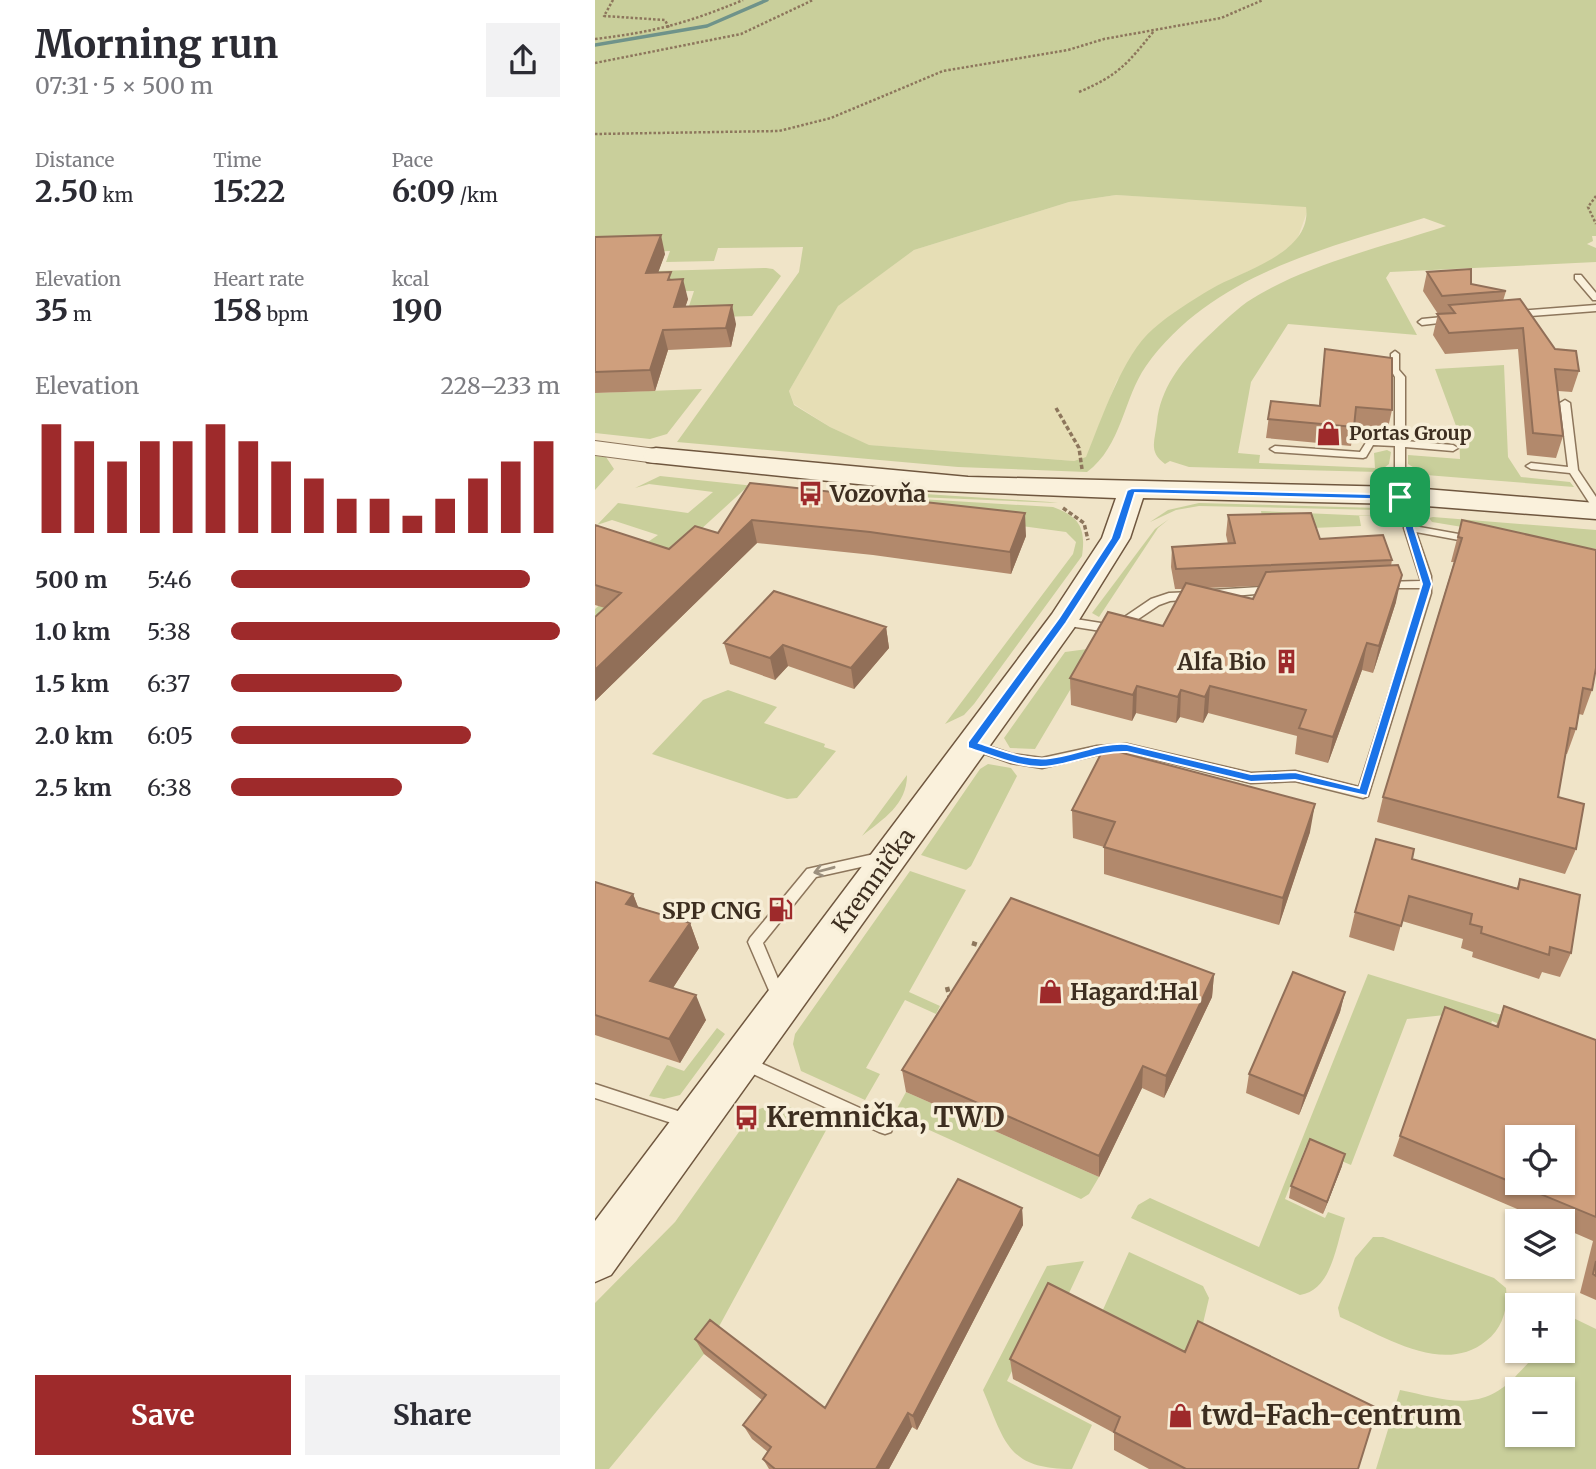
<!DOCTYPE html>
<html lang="en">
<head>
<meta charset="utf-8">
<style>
	:root { --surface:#fff; --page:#f2f2f3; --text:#2b2b33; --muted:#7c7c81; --accent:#9e2a2b }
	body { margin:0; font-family:Merriweather,serif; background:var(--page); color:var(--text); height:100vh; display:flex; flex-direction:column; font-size:26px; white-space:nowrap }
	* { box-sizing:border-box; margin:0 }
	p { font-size:23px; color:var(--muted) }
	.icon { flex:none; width:38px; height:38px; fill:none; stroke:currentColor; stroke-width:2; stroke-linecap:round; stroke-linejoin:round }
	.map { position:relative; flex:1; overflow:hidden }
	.sheet { display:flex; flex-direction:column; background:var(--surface); width:595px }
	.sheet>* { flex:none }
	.controls { position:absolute; left:910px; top:1125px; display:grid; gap:14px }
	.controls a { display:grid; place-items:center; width:70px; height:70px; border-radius:0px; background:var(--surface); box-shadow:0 2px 5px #0004; font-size:35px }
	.pin { position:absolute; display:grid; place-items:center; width:60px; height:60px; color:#fff; margin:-30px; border-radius:14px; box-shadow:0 4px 10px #0006 }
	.round { display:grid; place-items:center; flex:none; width:74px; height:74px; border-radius:0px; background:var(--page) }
	.head { display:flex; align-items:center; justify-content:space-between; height:119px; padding:0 35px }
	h1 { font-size:38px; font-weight:700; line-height:52px }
	.metrics { display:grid; grid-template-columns:repeat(3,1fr); gap:10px; height:119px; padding:7px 35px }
	.metrics div { display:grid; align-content:center }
	.metrics b { font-size:30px; font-weight:700 }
	.metrics small { font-size:19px; font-weight:400 }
	.metrics p { font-size:19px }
	.chart { height:196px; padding:14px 35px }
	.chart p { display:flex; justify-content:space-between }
	.chart svg { width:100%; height:126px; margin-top:7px; stroke:var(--accent); stroke-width:6 }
	.primary-button { display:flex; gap:14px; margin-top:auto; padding:14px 35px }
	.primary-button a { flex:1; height:80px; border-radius:0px; background:var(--accent); color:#fff; font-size:28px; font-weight:700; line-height:80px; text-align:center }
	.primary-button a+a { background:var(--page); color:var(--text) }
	ul { padding:0 35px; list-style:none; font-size:23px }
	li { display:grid; grid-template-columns:112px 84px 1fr; align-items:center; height:52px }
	li i { height:18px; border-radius:9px; background:var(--accent) }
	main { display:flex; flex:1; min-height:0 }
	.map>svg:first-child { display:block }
	.farmland { fill:#e6deb5 }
	.green { fill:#c9cf9b; fill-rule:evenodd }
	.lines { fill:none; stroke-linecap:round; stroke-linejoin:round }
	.stream { stroke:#6f938a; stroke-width:3.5 }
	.service-casing { stroke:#8d765c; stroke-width:3 }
	.tertiary-casing { stroke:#8d765c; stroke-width:2 }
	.secondary-casing { stroke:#6f573f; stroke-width:3 }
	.path-far2 { stroke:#8d765c; stroke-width:2.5; stroke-dasharray:2.5 2; stroke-linecap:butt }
	.path-far1 { stroke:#8d765c; stroke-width:3.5; stroke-dasharray:4.5 2.5; stroke-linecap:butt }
	.path { stroke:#8d765c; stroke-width:4.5; stroke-dasharray:5 3.5; stroke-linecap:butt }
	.service { fill:#faf1dc; fill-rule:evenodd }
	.tertiary { fill:#faf1dc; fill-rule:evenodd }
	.secondary { fill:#faf1dc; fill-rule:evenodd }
	.wall { fill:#b2896c; fill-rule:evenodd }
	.shaded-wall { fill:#916f58 }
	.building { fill:#cf9f7d; stroke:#916f58; stroke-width:2; fill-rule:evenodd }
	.oneway { stroke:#9c907e }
	.route { fill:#1a73e8; stroke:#fff; stroke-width:2; fill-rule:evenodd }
	.labels { text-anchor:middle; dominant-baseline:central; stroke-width:7; stroke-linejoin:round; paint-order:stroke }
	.far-poi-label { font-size:19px; font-weight:bold; fill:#3d2e20; stroke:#f7eed8; text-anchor:start }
	.poi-label { font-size:23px; font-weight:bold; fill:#3d2e20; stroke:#f7eed8; text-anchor:start }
	.street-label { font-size:23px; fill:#3d2e20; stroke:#f7eed8 }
	.near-poi-label { font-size:28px; font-weight:bold; fill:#3d2e20; stroke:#f7eed8; text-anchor:start }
</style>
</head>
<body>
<main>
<section class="sheet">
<div class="head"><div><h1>Morning run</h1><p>07:31 · 5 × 500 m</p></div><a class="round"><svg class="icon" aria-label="share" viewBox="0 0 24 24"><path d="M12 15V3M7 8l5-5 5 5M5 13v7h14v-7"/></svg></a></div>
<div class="metrics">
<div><p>Distance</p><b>2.50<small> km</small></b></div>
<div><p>Time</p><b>15:22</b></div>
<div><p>Pace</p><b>6:09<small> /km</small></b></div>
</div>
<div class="metrics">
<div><p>Elevation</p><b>35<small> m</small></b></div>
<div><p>Heart rate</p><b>158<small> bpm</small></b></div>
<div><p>kcal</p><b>190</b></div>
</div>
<div class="chart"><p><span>Elevation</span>228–233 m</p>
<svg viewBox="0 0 160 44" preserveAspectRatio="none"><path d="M5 44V6M15 44V12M25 44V19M35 44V12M45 44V12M55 44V6M65 44V12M75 44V19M85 44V25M95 44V32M105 44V32M115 44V38M125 44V32M135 44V25M145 44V19M155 44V12"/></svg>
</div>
<ul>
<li><b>500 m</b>5:46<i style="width:91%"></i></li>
<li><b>1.0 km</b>5:38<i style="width:100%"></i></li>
<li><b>1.5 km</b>6:37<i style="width:52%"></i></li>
<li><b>2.0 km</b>6:05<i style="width:73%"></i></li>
<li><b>2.5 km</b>6:38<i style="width:52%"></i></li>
</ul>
<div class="primary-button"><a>Save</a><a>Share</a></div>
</section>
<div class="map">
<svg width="1001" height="1469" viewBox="0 0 1001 1469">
	<rect width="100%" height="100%" fill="#f0e4c8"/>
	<!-- farmland -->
	<path class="farmland" d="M521 195 711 206 712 212 702 240 679 259 616 289 522 380 491 458 479 461 273 445 235 427 199 404 194 391 243 305 319 250 474 202Z"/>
	<!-- green -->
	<path class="green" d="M0 0H1001V236H997L998 241 992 244 1001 248V262L795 272 791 278 822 335 693 324 656 382 643 453 665 455 664 463 780 468 779 453 792 450 796 452 794 464 784 472 594 467 575 461 570 464C553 452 560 441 562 422 565 390 585 363 608 341 622 328 637 313 652 302 708 265 788 247 851 226L829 218C728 249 616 275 551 366 528 399 527 446 492 472L363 467 82 442 204 272 208 247 123 248 119 261 71 262 75 251 0 254ZM521 195 711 207C718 253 645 272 616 289 596 301 575 314 558 329 528 354 506 421 491 457L479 461 274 445 235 427 199 405 194 391 243 306 319 250 474 202Z
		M171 268 178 269 186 276 157 316 90 318 99 291 10 292 25 272Z
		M909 365 913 457 926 477 975 482 979 487 831 475 813 464V455L865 459 864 434 840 369Z
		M107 389 72 434 55 439 0 433V393Z
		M0 456 11 457 19 469 0 490Z
		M65 476 227 493 458 507C485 517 491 528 487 556L379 704 369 715 350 724 478 554 481 542 471 532 151 488 0 626V609L53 562 34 555 63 535 17 520 2 525 23 503 93 513 118 492 54 484 40 488Z
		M236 488 455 502 463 503 298 496Z
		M604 503 784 508V510L604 506 581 510 555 522 573 510Z
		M666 511 799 517 764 515 766 526 669 530Z
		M838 517 1001 530V549L837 522 834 518Z
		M574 519 563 528 504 617 497 613 560 529Z
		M500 648 440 749 415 748 409 738 470 652Z
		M133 690 182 707 169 723 230 744 229 747 241 751 202 798 192 799 57 754 108 700Z
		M393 764 416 768 422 776 376 866 371 870 326 855 385 769Z
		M312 775C312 805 288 819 267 836Z
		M315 871 371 890 314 992 345 1006 341 1014 310 1000 271 1068 285 1074 270 1100 206 1071 198 1044 200 1034Z
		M773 974 1001 1044V1063L897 1021 893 1032 850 1015 812 1019 756 1165 711 1146 690 1199 730 1218 733 1212 750 1218C741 1245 737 1290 705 1295L536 1218 543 1205 555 1198 664 1247Z
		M122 1028 130 1034 85 1095 69 1099 54 1096 72 1065 89 1071Z
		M311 1092 504 1177 494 1194 486 1199 299 1114Z
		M185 1103 235 1123 109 1354 14 1469H0V1303L80 1222 146 1129 164 1109Z
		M778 1237H788L899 1278 911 1288C913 1308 908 1328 891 1341 848 1376 789 1336 745 1317L743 1308 760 1258Z
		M534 1252 608 1286 614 1298 605 1336 598 1333 580 1377 502 1323Z
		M489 1261 468 1306 453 1299 412 1381 497 1425 477 1469C412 1469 410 1442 388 1390L452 1266Z
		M968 1313 1001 1329V1469H781L805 1390C849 1399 884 1414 920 1377 927 1369 937 1361 940 1351H968ZM922 1390H968V1435H922Z"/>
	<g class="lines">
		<!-- stream -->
		<path class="stream" d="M0 45 112 26 172 0"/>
		<defs>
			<path id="service" d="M980 275H986L1001 293V300H998L980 279Z
				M1001 305V311L921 317 917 314 921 311Z
				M858 316 861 317V321L827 325 823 322 827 319Z
				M800 351 804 354V370L810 377V441L858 445 863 448 858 451 810 447V497L815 494 820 497 819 526 880 537 885 540 880 543 821 532 836 576V593L773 796 768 798 700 781 656 783 532 752 502 755 447 768 416 763 373 748 371 745 373 742 377 741 417 754 447 758 502 746 532 744 656 773 700 771 764 787 826 593V588H788L783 585 788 582 826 581 809 528 810 497 805 500 800 497V446L778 445 771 457 768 458 680 452 675 449 680 446 765 452 772 441 782 439 800 441V377L796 370V354Z
				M970 400 975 403 983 470 1001 497V508L997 507 975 473 936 469 931 466 936 463 973 467 965 403Z
				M679 586 684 590 683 592 617 598 612 594 617 590Z
				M598 592 604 596 602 599 575 601 564 605 533 626 512 632 468 625 462 621 468 617 512 624 525 620 556 599 574 593Z
				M288 852 293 853 295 857 293 861 221 877 168 943 191 998 189 1002 184 1004 179 1002 153 942 155 938 212 869Z
				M150 1056 296 1122 298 1127 296 1132 290 1134 284 1132 145 1068 142 1063 145 1058Z
				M0 1084 92 1114 98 1116 100 1121 98 1126 92 1128 0 1098Z"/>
			<path id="tertiary" d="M0 441 61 449 69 451 73 456 69 461 61 463 0 455Z"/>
			<path id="secondary" d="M61 448 373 477 805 487 1001 503V519L805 504 548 498 535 538 479 628 16 1275 0 1282V1221L457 614 507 538 521 498 321 490 52 462 48 456 52 450Z"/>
		</defs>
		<!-- service casing -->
		<use href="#service" class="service-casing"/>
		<!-- tertiary casing -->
		<use href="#tertiary" class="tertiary-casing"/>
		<!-- secondary casing -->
		<use href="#secondary" class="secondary-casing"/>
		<!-- path-far2 -->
		<path class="path-far2" d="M18 0 9 16 70 20 74 28
			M0 39C59 32 93 23 148 0
			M0 63 146 34 218 0
			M484 92C524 75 532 64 559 31
			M0 134 184 131 236 118 348 71 473 50 509 39 626 18 668 0
			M1001 196 993 207 1001 224"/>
		<!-- path-far1 -->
		<path class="path-far1" d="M461 408 484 448 487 469
			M468 508 489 523 493 540"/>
		<!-- path -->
		<path class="path" d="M377 943 389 947
			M352 987 355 999"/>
		<!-- service -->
		<use href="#service" class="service"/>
		<!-- tertiary -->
		<use href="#tertiary" class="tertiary"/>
		<!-- secondary -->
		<use href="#secondary" class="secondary"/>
	</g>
	<!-- wall -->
	<path class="wall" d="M0 237 70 254 63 272 78 280 93 299 90 307 141 324 136 347 73 350 60 391 0 393Z
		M832 272 876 284 911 291 908 301 984 371 977 392 963 391 968 436 961 458 932 455 923 349 850 354 838 335 843 314 828 291Z
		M730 349 797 410 793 428 759 426 756 446 671 438 676 401 724 405Z
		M155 483 431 536 416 574 278 555 162 543 0 701V617L10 608 0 605V525L74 549 123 533Z
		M633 515 725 539 797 560 796 566 801 602 778 673 767 670 733 763 700 754 702 736 613 713 608 723 585 717 581 723 541 713 537 721 476 705 475 678 568 626 588 589H580L576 567 577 547 633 544 631 535ZM665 586 658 599 610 588Z
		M867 520 997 690 988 715 984 714 981 729 972 754H970L963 797 981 849 970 874 782 822 788 797 859 562H856Z
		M291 627 294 648 259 689 193 666 180 680 135 664 129 643Z
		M477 810 715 832 684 925 509 874V847L478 838Z
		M817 859 922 888 925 879 976 953 965 977 947 972 944 979 877 957 878 952 866 948 868 939 807 921 799 951 754 937 760 912Z
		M0 882 38 894 43 907 95 923 104 948 78 988 111 1020 85 1063 0 1035Z
		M619 974 617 997 569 1098 547 1088 504 1177 311 1092 307 1070Z
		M750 992 745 1012 704 1115 651 1093 654 1074Z
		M909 1006 1001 1040V1300L985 1293 998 1241 968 1228V1222H953L798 1156 850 1007 901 1026Z
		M747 1166 728 1214 694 1198 696 1186Z
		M427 1208 428 1225 322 1430 317 1427 294 1469H174L168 1459 173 1452 157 1439 148 1425 167 1400 109 1354 100 1339 230 1408Z
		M415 1359 763 1469H554L519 1450V1433L418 1379Z"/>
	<!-- shaded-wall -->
	<path class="shaded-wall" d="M66 235 70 254 56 292 51 273Z
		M88 279 93 299 84 326 79 307Z
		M137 305 141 324 136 347 131 328Z
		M68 330 73 350 60 391 55 370Z
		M430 513 431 536 416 574 415 552Z
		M157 520 162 543 0 701V670Z
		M807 575 801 602 778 673 784 646Z
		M291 627 294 648 259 689 256 668Z
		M772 643 767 670 733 763 738 737Z
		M188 645 193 666 180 680 175 658Z
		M542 686 541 713 537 721 538 695Z
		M615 686 613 713 608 723 610 697Z
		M586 690 585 717 581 723 583 697Z
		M720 804 715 832 684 925 688 898Z
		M38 894 48 920 31 904Z
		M95 923 104 948 66 1006 55 981Z
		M619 974 617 997 569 1098 571 1076Z
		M750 992 745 1012 704 1115 709 1096Z
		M101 995 111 1020 85 1063 74 1039Z
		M548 1066 547 1088 504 1177V1156Z
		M750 1154 747 1166 728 1214 732 1202Z
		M427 1208 428 1225 322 1430 318 1416Z
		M313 1413 317 1427 294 1469H281Z"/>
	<!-- building -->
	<path class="building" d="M66 235 51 273 76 272 73 280 88 279 79 307 137 305 131 328 68 330 55 370 0 372V237Z
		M876 269V284L911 291 847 296 832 272Z
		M925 299 960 349 981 351 984 371 960 369 968 436 938 433 928 328 854 333 842 314 860 313 854 305Z
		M730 349 797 358V410L761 407 759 427 673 419 676 401 725 406Z
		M155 483 430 513 415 552 275 532 157 520 0 670V617L26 593 0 585V525L74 549 100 526 123 533Z
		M716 513 725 539 788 535 797 560 581 569 577 547 640 543 633 515Z
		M867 520 1001 550V668L997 690 988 688 981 729 975 728 963 797 989 804 981 849 788 797 867 538 863 537Z
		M803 565 807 575 784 646 772 643 738 737 704 728 711 710 615 686 610 697 586 690 583 697 542 686 538 695 475 678 513 612 568 626 591 583 658 599 671 572Z
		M179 591 291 627 256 668 188 645 175 658 129 643Z
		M509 748 720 804 688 898 509 847 520 822 477 810Z
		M781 839 819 849 817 859 923 889 925 879 985 895 976 953 955 947 954 955 886 933 887 927 875 924 877 914 814 896 806 926 760 912Z
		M0 882 38 894 31 904 95 923 55 981 101 995 74 1039 0 1015Z
		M416 898 619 974 571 1076 548 1066 504 1156 307 1070Z
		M698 972 750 992 709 1096 654 1074Z
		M909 1006 1001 1040V1217L805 1136 850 1007 903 1027ZM922 1138H968V1183H922Z
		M715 1139 750 1154 732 1202 696 1186Z
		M363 1179 427 1208 318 1416 313 1413 281 1469H180L168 1459 176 1447 148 1425 171 1395 100 1339 115 1320 230 1408Z
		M1001 1261V1276L998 1274Z
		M453 1283 590 1352 603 1321 782 1408 763 1469H591L519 1432 525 1417 415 1359Z"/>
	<!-- one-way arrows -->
	<defs><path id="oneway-shaft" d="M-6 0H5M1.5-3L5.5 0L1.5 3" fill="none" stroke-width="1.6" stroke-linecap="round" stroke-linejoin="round" transform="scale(1.75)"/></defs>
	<use class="oneway" href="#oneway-shaft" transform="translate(229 870) rotate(165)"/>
	<!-- route -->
	<path class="route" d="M537 488 818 495 819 528 837 584 772 796 700 780 656 782 532 752C505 751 484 762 457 766 430 771 399 756 373 748V742L464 618 516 538 532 490ZM540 493 810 500V528L827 584 764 788 700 772 656 774 532 744C504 742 482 755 455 758 431 761 407 750 384 743L471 623 526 538Z"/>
	<!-- icons -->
	<defs>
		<symbol id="shop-bare" viewBox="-9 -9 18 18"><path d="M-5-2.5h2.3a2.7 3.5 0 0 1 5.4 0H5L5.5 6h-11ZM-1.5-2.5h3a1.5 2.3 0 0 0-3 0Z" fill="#9e2a2b" stroke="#f7eed8" stroke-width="2.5" paint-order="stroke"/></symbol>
		<symbol id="bus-bare" viewBox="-9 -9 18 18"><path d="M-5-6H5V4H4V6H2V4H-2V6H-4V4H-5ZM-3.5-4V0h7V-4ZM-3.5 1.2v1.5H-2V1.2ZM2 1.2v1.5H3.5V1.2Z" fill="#9e2a2b" stroke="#f7eed8" stroke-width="2.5" paint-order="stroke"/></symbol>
		<symbol id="building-bare" viewBox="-9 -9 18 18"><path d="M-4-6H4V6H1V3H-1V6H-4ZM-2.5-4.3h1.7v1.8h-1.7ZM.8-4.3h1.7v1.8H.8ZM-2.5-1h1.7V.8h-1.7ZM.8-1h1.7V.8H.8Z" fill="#9e2a2b" stroke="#f7eed8" stroke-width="2.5" paint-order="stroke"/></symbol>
		<symbol id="fuel-bare" viewBox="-9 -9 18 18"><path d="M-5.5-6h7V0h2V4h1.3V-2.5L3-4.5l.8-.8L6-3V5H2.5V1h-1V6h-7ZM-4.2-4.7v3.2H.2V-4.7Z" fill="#9e2a2b" stroke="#f7eed8" stroke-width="2.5" paint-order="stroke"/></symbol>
	</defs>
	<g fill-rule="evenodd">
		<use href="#shop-bare" x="716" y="416" width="35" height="35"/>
		<use href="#bus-bare" x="198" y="476" width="35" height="35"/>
		<use href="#building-bare" x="674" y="644" width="35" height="35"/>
		<use href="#fuel-bare" x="168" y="892" width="35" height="35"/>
		<use href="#shop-bare" x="438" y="974" width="35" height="35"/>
		<use href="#bus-bare" x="134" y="1100" width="35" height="35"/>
		<use href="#shop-bare" x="568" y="1398" width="35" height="35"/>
	</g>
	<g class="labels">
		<!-- far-poi labels -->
		<g class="far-poi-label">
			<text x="754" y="433">Portas Group</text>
		</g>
		<!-- poi labels -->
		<g class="poi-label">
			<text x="235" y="493">Vozovňa</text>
			<text x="671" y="661" text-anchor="end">Alfa Bio</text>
			<text x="166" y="910" text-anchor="end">SPP CNG</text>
			<text x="475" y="991">Hagard:Hal</text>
		</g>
		<!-- street labels -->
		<g class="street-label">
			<text transform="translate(278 880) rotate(-54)">Kremnička</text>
		</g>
		<!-- near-poi labels -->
		<g class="near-poi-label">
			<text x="171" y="1117">Kremnička, TWD</text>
			<text x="606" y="1415">twd-Fach-centrum</text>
		</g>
	</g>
</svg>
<div class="controls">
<a><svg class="icon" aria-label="locate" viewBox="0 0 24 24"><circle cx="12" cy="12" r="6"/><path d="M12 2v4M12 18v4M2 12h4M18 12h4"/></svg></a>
<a><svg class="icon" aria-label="layers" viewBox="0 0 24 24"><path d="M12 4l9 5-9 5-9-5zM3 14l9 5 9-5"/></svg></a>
<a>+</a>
<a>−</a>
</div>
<div class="pin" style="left:805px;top:497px;background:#1e9e55"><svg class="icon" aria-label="arrive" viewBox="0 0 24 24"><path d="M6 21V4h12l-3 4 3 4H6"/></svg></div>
</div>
</main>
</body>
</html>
